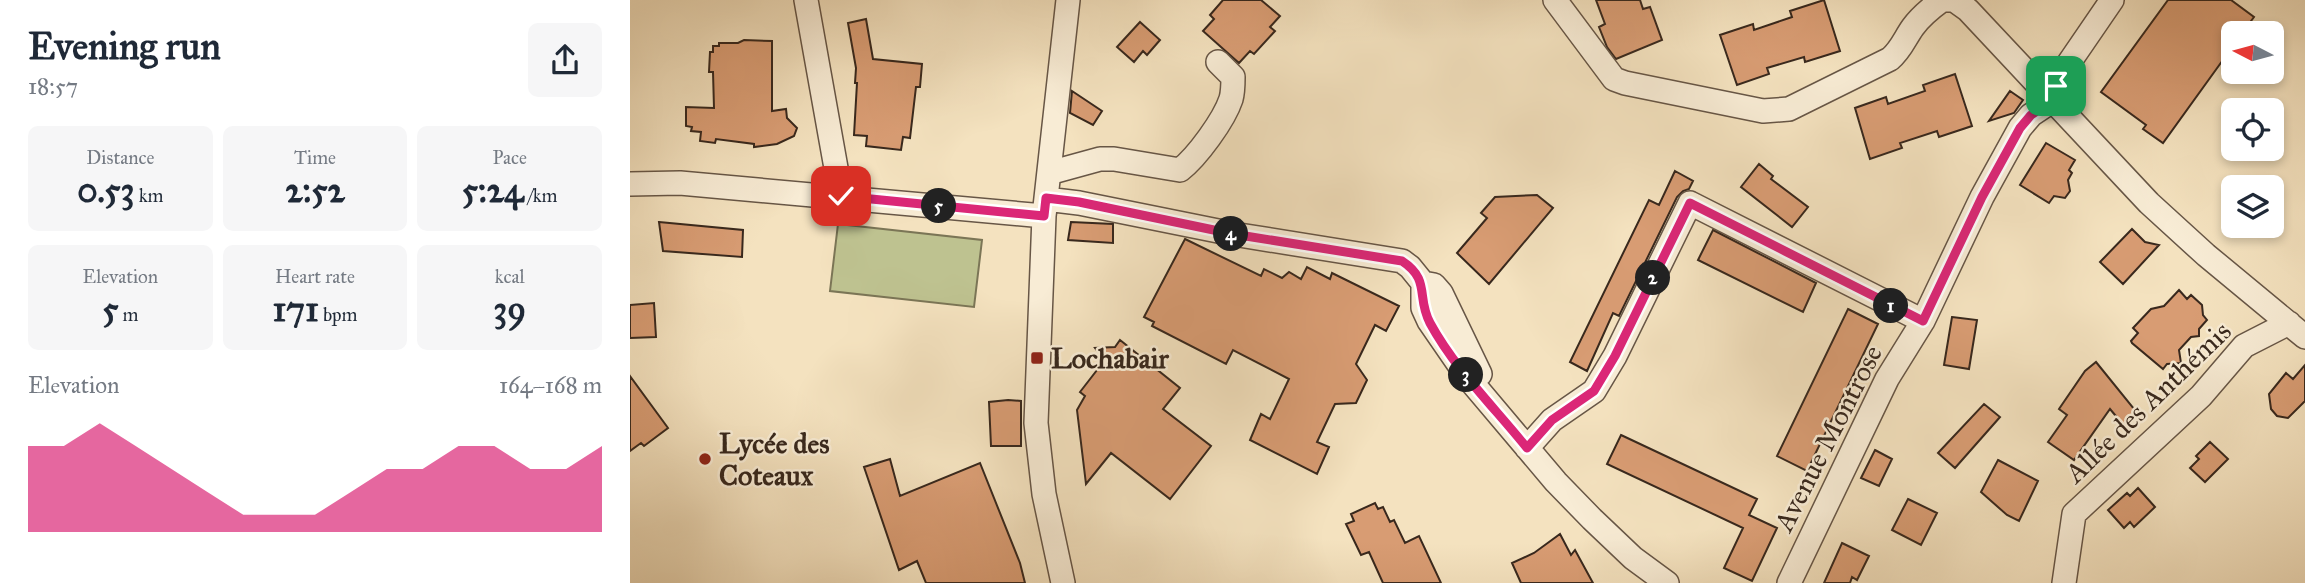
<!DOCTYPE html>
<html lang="en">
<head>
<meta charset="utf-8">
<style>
	:root { --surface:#fff; --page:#f6f6f7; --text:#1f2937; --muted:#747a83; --accent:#db2777 }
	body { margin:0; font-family:"IM FELL Great Primer",serif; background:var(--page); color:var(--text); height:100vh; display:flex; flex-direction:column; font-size:26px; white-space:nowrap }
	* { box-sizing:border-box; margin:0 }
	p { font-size:23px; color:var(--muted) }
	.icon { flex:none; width:38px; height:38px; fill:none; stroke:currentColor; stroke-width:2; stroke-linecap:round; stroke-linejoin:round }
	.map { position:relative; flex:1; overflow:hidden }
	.details { display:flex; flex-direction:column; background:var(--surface); width:630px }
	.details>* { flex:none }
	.needle { width:46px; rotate:276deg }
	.fabs { position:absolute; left:1591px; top:21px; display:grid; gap:14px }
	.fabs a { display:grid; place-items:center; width:63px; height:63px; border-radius:10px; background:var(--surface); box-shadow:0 4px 10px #0003; font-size:35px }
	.pin { position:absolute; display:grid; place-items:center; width:60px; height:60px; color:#fff; margin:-30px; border-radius:14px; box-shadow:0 4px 10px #0006 }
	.km { position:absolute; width:35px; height:35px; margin:-18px; border-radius:50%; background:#222; color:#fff; font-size:19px; line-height:35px; text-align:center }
	.round { display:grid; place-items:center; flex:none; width:74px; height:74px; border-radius:10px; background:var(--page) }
	.headline { display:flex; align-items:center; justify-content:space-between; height:119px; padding:0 28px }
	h1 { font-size:38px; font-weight:800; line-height:52px }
	.stats { display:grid; grid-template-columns:repeat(3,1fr); gap:10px; height:119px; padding:7px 28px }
	.stats div { display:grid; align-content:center; border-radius:10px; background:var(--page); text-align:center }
	.stats b { font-size:35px; font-weight:800 }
	.stats small { font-size:19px; font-weight:400 }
	.stats p { font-size:19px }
	.chart { height:196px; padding:14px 28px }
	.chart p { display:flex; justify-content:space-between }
	.chart svg { width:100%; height:126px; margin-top:7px; fill:var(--accent); opacity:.7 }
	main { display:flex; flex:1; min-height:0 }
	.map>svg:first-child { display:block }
	.green { fill:#bec290; stroke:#7b7556; stroke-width:2 }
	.building { fill:#d89c73; stroke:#38281d; stroke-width:2 }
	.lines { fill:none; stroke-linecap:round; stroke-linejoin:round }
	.minor-casing { stroke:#675646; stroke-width:26 }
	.minor { stroke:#f8ecd5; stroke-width:23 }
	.route-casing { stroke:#fff; stroke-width:14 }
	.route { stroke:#db2777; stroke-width:9 }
	.poi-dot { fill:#8f2418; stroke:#f8ecd5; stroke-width:2.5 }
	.labels { text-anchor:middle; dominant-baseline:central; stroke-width:5; stroke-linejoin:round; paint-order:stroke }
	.poi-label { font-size:28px; font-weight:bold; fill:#38281d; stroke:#f8ecd5; text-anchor:start }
	.street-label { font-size:28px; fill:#38281d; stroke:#f8ecd5 }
</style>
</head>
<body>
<main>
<section class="details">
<div class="headline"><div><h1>Evening run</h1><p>18:57</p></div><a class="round"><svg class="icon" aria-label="share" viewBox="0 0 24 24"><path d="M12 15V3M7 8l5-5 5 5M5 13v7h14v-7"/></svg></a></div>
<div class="stats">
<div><p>Distance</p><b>0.53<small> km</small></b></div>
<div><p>Time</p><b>2:52</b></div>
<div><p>Pace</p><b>5:24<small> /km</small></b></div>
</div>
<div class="stats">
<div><p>Elevation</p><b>5<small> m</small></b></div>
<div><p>Heart rate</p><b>171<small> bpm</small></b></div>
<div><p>kcal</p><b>39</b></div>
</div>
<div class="chart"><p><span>Elevation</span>164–168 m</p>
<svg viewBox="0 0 160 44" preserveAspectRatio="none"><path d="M0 44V14L10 14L20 6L30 14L40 22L50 30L60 38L70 38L80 38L90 30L100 22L110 22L120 14L130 14L140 22L150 22L160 14V44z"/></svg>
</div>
</section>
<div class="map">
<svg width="1675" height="583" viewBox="0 0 1675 583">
	<rect width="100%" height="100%" fill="#f4e2bf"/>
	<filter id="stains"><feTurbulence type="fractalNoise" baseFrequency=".00286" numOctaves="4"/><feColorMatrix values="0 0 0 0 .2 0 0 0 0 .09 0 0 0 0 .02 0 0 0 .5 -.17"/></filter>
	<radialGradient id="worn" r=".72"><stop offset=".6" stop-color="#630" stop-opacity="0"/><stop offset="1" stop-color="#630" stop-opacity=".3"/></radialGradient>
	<!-- green -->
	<path class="green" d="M208 224 352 240 344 307 200 291Z"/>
	<!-- building -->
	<path class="building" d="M593 0H631L650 16 640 27 645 31 624 54 620 51 609 63 573 31 584 19 580 15Z
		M966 0H1010L1013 9 1020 7 1032 40 986 59 977 47 969 27 975 24Z
		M1194 0 1210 51 1175 62 1174 57 1137 68 1139 74 1107 85 1090 35 1123 24 1124 30 1162 17 1160 11Z
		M1538 0H1601L1624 17 1612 33H1603V46L1533 143 1513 129 1516 125 1471 92Z
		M236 19 243 59 292 64 290 87H286L280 138 273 137 271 150 236 146 237 136 224 135 227 83H225L226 68 218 23Z
		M510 22 530 40 517 55 513 51 504 62 487 47Z
		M114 40 142 41V111L156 109 157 118 167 128 164 136 147 144 124 147V144L86 139 85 143 70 141 71 132 61 131 62 127 56 126V107L84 108 83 72H79L80 52H83V46H89V43H108Z
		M1325 74 1342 126 1309 137 1307 131 1270 143 1272 148 1240 159 1225 108 1256 97 1258 104 1295 91 1293 85Z
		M442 91 472 111 463 125 440 113Z
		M1380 91 1393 100 1384 113 1359 121Z
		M1416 143 1445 160 1439 170 1442 173 1438 180 1440 191 1435 198 1424 196 1419 203 1390 185Z
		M1129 164 1143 176 1141 179 1178 207 1162 227 1111 187Z
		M1045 171 1063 181 1059 189 1053 191 1047 197 989 316 983 313 957 371 940 362 1019 200 1029 205Z
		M907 195 923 208 859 284 827 253 857 218 851 213 865 197Z
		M29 222 113 230 112 257 33 251Z
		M441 222 483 224V243L438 240Z
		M1502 229 1515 242 1529 245 1493 284 1470 262Z
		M1083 230 1186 283 1173 312 1068 260Z
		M555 239 631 276 634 269 652 278 659 272 671 279 677 267 700 279 702 273 769 306 756 331 745 325 726 364 737 380 726 403 705 404 687 442 699 447 687 474 620 440 631 414 640 419 659 379 603 350 596 364 522 326 524 322 514 317Z
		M1549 290 1557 299 1561 295 1572 305 1573 315 1577 320 1569 329V336L1561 337 1549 350 1551 363 1537 364 1533 369 1502 343 1501 341 1508 333 1503 328 1521 309 1534 306Z
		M24 303 26 337 0 338V305Z
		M1218 309 1248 324 1177 471 1147 456Z
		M1322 317 1347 320 1339 369 1314 365Z
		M490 340 550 388 533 409 581 446 540 499 481 453 456 484 447 410 455 396 450 392 474 361 465 348 485 347Z
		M1466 362 1509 415 1495 427 1480 409 1444 460 1418 442 1437 415 1429 409 1455 371Z
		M1675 365V401L1658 418 1647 416 1641 409 1639 394 1656 373 1663 379Z
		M0 376 38 428 14 446 11 443 0 451Z
		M378 400 391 401V446H361L359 402Z
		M1354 404 1370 417 1325 468 1308 453Z
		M991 435 1127 499 1119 515 1147 528 1122 581 1094 568 1113 528 977 464Z
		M1580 442 1598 459 1575 482 1560 468 1569 459 1566 456Z
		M1245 450 1262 459 1249 486 1231 478Z
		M260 459 270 496 350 463 390 563 395 583H296L287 561 269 570 234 467Z
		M1368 460 1408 481 1389 521 1377 515 1351 492Z
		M1508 488 1525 507 1504 527 1500 522 1494 528 1478 510 1497 493 1500 496Z
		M1278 499 1307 513 1291 545 1262 530Z
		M745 503 748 509 753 507 760 522 764 520 775 543 789 536 811 583H753L739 552 731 555 716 524 724 521 721 514Z
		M930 534 941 555 945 550 963 583H891L882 563 904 553Z
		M1212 543 1239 556 1227 580 1222 577 1220 583H1194Z"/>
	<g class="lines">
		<defs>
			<path id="minor" d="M176 0 211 196
				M925 0 984 79 995 83 1133 111 1159 109 1260 59C1271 50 1275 38 1283 27 1291 16 1301 8 1312 0
				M1317 0H1324L1338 10 1519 203 1576 255 1675 337
				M419 173 470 159H484L550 170C567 157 594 120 601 99 603 92 603 84 603 77L588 62
				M0 184 50 183 414 216
				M416 199 449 203 603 234 772 261 780 267 793 283V308L799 321 839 379 926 482 962 519 1003 558 1037 583
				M793 283 804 285 811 293 850 374
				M897 448 922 420 964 391 985 356 1060 203 1293 321
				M433 583 414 494 406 423 414 216 438 0
				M1159 583 1257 379 1293 321 1352 197 1390 128 1401 115 1422 101 1432 73 1482 0
				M1434 583 1444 514 1571 396 1614 346 1659 323"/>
		</defs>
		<!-- minor casing -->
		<use href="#minor" class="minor-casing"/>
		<!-- minor -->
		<use href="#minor" class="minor"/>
	</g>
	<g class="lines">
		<defs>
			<path id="route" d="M211 196 414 216 416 198 449 202 603 234 772 261C801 280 786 297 800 323 825 369 864 407 897 448L922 420 964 391 985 356 1060 203 1293 321 1352 197 1390 128 1401 115 1422 101 1426 86"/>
		</defs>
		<!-- route casing -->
		<use href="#route" class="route-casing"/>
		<!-- route -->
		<use href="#route" class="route"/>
	</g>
	<!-- markers -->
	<g class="poi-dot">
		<rect x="400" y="351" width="14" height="14" rx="3.5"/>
		<circle cx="75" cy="459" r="7"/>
	</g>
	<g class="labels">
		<!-- poi labels -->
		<g class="poi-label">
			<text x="421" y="358">Lochabair</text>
			<text x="89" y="443">Lycée des<tspan x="89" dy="32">Coteaux</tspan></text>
		</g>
		<!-- street labels -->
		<g class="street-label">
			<text transform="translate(1518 402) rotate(-44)">Allée des Anthémis</text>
			<text transform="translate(1198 438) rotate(-63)">Avenue Montrose</text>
		</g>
	</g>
	<rect width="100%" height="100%" filter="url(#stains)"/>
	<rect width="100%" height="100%" fill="url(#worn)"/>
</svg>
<div class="fabs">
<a><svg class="needle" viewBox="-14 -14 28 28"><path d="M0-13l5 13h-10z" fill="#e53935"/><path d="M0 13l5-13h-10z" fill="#747a83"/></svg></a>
<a><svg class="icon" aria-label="locate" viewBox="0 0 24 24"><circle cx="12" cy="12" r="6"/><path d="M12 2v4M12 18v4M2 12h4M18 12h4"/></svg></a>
<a><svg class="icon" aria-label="layers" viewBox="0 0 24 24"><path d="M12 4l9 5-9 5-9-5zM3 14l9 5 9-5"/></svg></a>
</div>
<div class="pin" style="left:1426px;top:86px;background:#1e9e55"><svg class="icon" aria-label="arrive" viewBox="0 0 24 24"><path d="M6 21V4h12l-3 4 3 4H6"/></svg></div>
<div class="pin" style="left:211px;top:196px;background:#d93025"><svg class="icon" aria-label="check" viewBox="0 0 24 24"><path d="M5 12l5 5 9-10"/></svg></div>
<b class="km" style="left:1261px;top:306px">1</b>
<b class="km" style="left:1023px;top:278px">2</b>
<b class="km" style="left:836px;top:375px">3</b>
<b class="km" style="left:601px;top:234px">4</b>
<b class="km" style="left:309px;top:206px">5</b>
</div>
</main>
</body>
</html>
